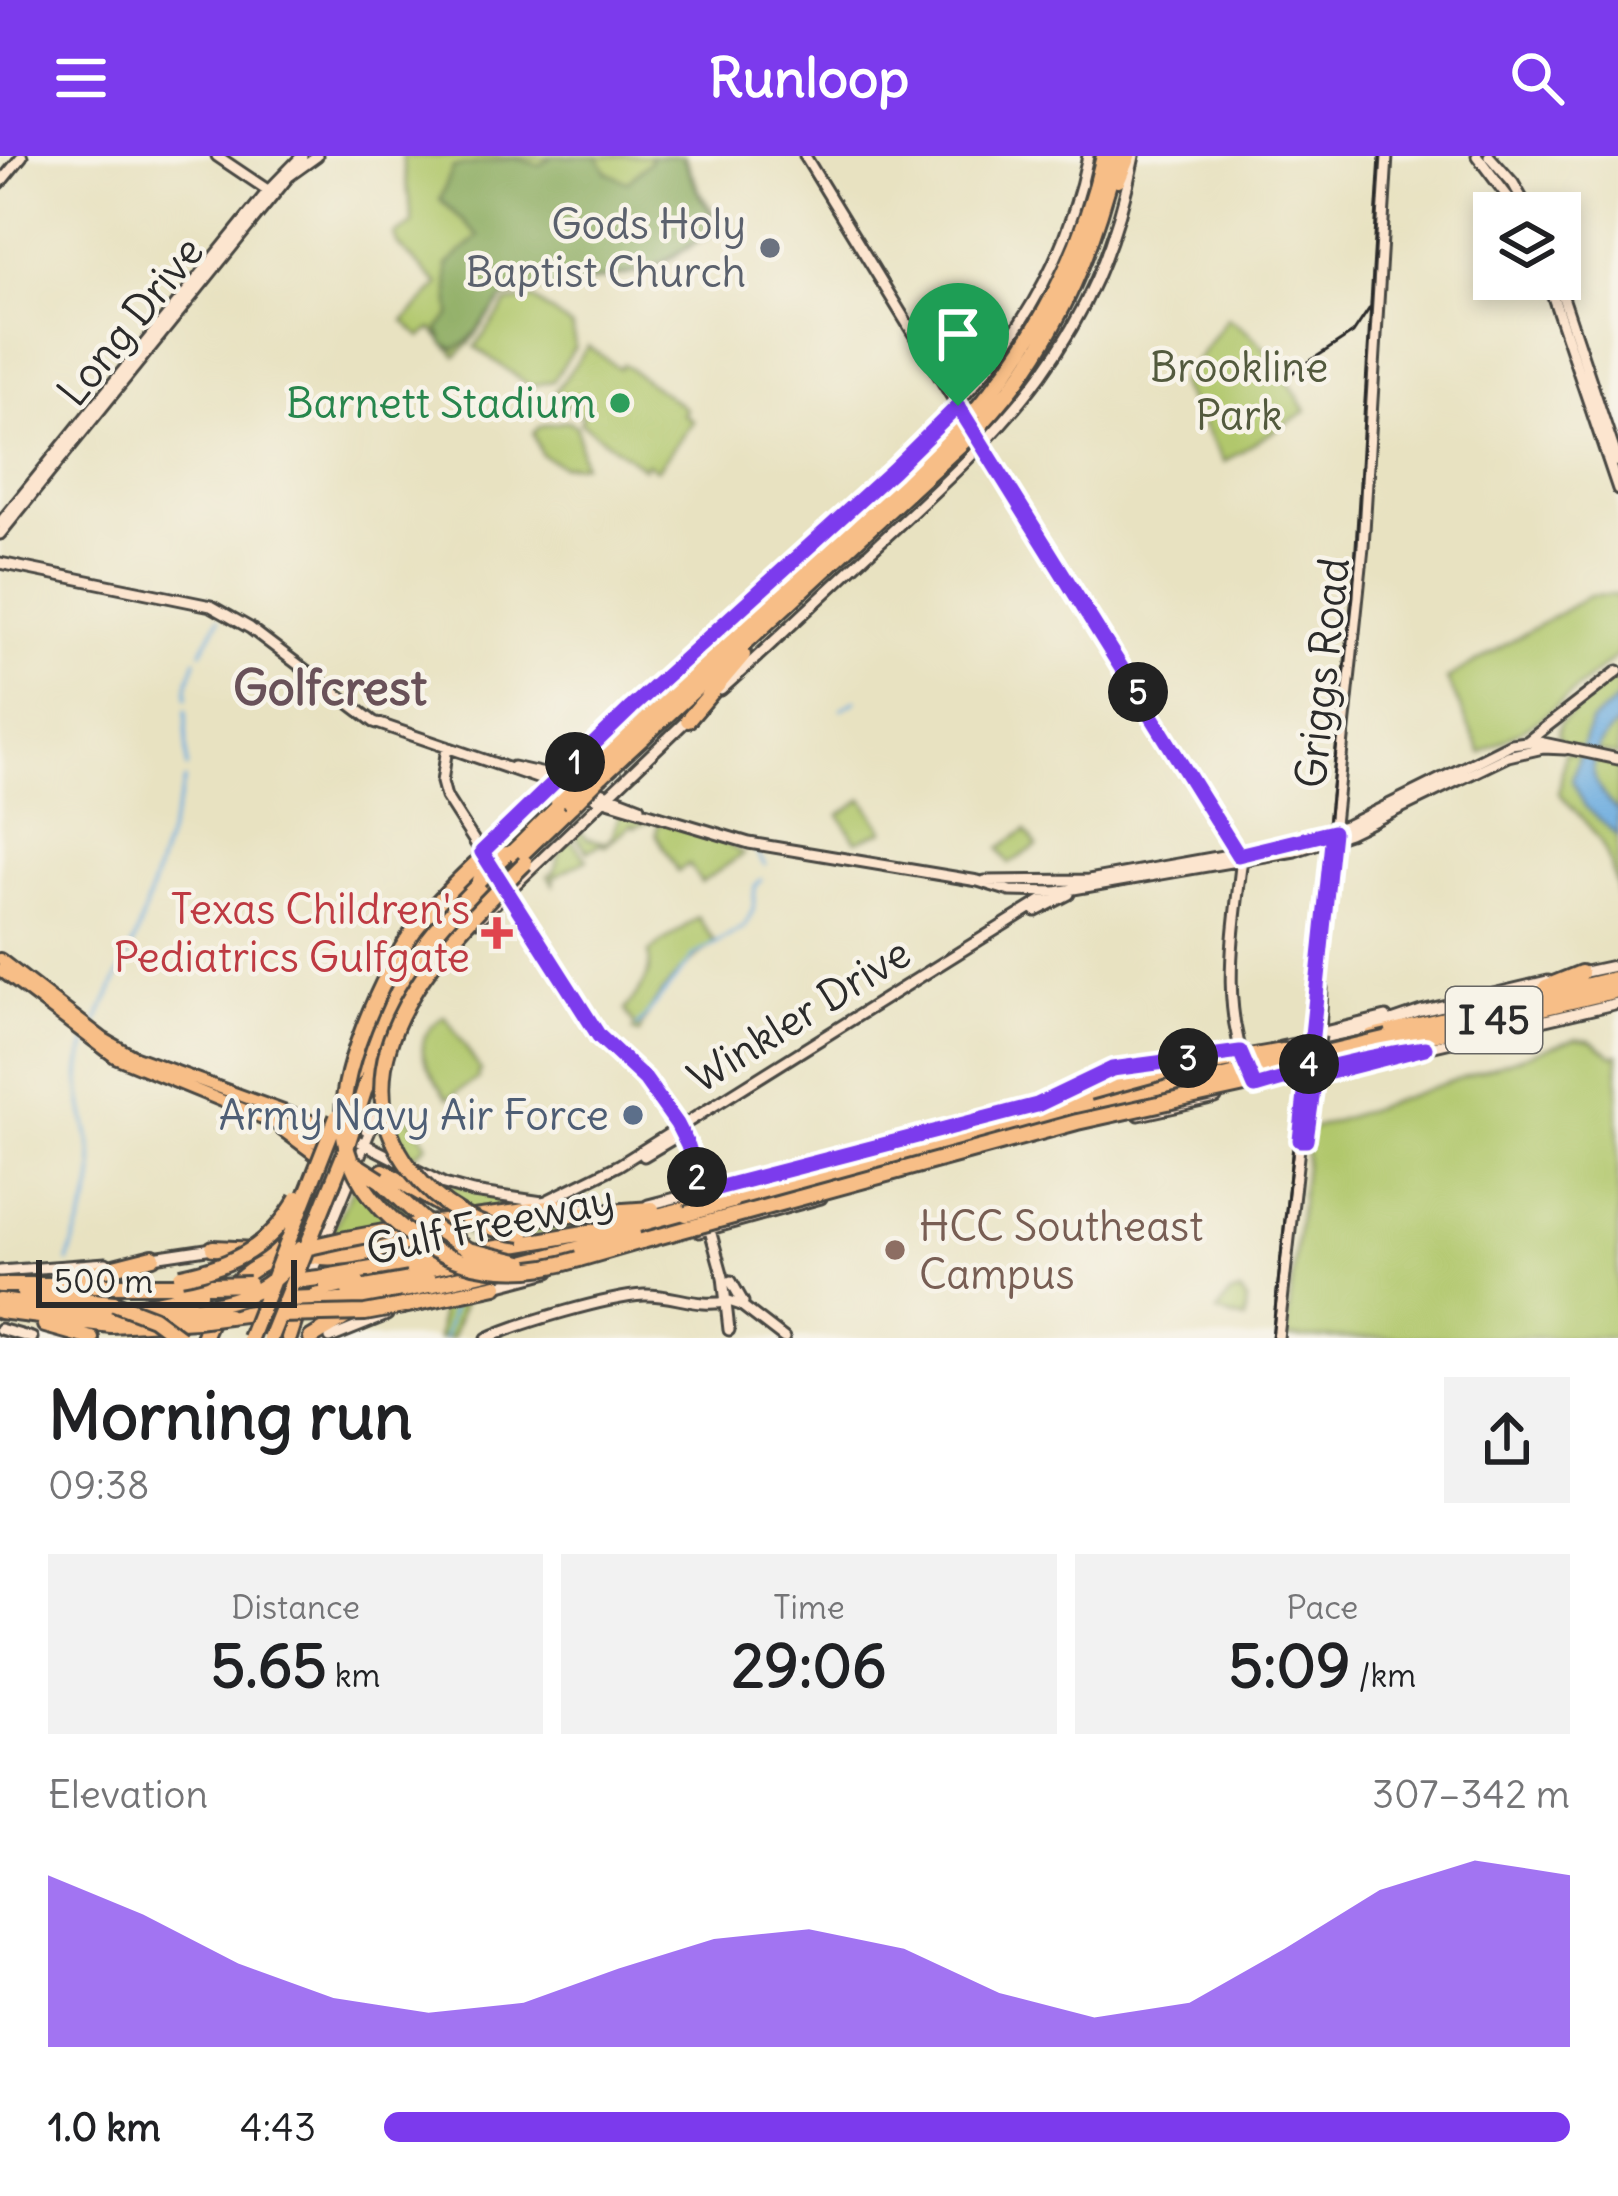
<!DOCTYPE html>
<html lang="en">
<head>
<meta charset="utf-8">
<style>
	:root { --surface:#fff; --page:#f2f2f2; --text:#202124; --muted:#757577; --accent:#7c3aed }
	body { margin:0; font-family:Delius,sans-serif; background:var(--page); color:var(--text); height:100vh; display:flex; flex-direction:column; font-size:45px; white-space:nowrap }
	* { box-sizing:border-box; margin:0 }
	p { font-size:39px; color:var(--muted) }
	.icon { flex:none; width:66px; height:66px; fill:none; stroke:currentColor; stroke-width:2; stroke-linecap:round; stroke-linejoin:round }
	.map { position:relative; height:1182px; overflow:hidden }
	.sheet { display:flex; flex-direction:column; background:var(--surface); flex:1 }
	.sheet>* { flex:none }
	.tools { position:absolute; left:1473px; top:36px; display:grid; gap:24px }
	.tools a { display:grid; place-items:center; width:108px; height:108px; border-radius:0px; background:var(--surface); box-shadow:0 6px 18px #0003; font-size:60px }
	.scale { position:absolute; left:36px; bottom:30px; width:261px; box-sizing:border-box; padding-left:12px; border:6px solid #2b2b2b; border-top:0; font-size:33px; line-height:42px; white-space:nowrap; color:#2b2b2b; -webkit-text-stroke:9px #f7f3e8; paint-order:stroke }
	.pin { position:absolute; display:grid; place-items:center; width:102px; height:102px; color:#fff; margin:-123px -51px; border-radius:50% 50% 50% 0; rotate:-45deg; box-shadow:0 0 12px #0007 }
	.pin .icon { rotate:45deg }
	.km { position:absolute; width:60px; height:60px; margin:-30px; border-radius:50%; background:#222; color:#fff; font-size:33px; line-height:60px; text-align:center }
	.round { display:grid; place-items:center; flex:none; width:126px; height:126px; border-radius:0px; background:var(--page) }
	.headline { display:flex; align-items:center; justify-content:space-between; height:204px; padding:0 48px }
	h1 { font-size:66px; font-weight:700; line-height:90px }
	.figures { display:grid; grid-template-columns:repeat(3,1fr); gap:18px; height:204px; padding:12px 48px }
	.figures div { display:grid; align-content:center; border-radius:0px; background:var(--page); text-align:center }
	.figures b { font-size:60px; font-weight:700 }
	.figures small { font-size:33px; font-weight:400 }
	.figures p { font-size:33px }
	.chart { height:336px; padding:24px 48px }
	.chart p { display:flex; justify-content:space-between }
	.chart svg { width:100%; height:216px; margin-top:12px; fill:var(--accent); opacity:.7 }
	ul { padding:0 48px; list-style:none; font-size:39px }
	li { display:grid; grid-template-columns:192px 144px 1fr; align-items:center; height:90px }
	li i { height:30px; border-radius:15px; background:var(--accent) }
	header { display:flex; justify-content:space-between; align-items:center; height:156px; padding:0 48px; background:var(--accent); color:#fff; font-size:54px; font-weight:700 }
	.map>svg:first-child { display:block }
	.green { fill:#b1c76c; stroke:#6e794c; stroke-width:3 }
	.forest { fill:#8cac60; stroke:#5c6c46; stroke-width:3 }
	.water { fill:#6cacdf; stroke:#4c6c85; stroke-width:3 }
	.lines { fill:none; stroke-linecap:round; stroke-linejoin:round }
	.stream { stroke:#6cacdf; stroke-width:3 }
	.secondary-casing { stroke:#474642; stroke-width:15 }
	.primary-casing { stroke:#474642; stroke-width:16 }
	.highway-casing { stroke:#474642; stroke-width:20 }
	.secondary { stroke:#fce5cf; stroke-width:9 }
	.primary { stroke:#f7be87; stroke-width:10 }
	.highway { stroke:#f7be87; stroke-width:14 }
	.rail { stroke:#2b2b2b; stroke-width:3 }
	.secondary-bridge-casing { stroke:#474642; stroke-width:15; stroke-linecap:butt }
	.highway-bridge-casing { stroke:#474642; stroke-width:20; stroke-linecap:butt }
	.secondary-bridge { stroke:#fce5cf; stroke-width:9 }
	.highway-bridge { stroke:#f7be87; stroke-width:14 }
	.route-casing { stroke:#fff; stroke-width:24 }
	.route { stroke:#7c3aed; stroke-width:15 }
	.worship-dot { fill:#6b7280; stroke:#f7f3e8; stroke-width:4.5 }
	.leisure-dot { fill:#2e9e5b; stroke:#f7f3e8; stroke-width:4.5 }
	.health-dot { fill:#e0444e; stroke:#f7f3e8; stroke-width:4.5 }
	.service-dot { fill:#5c6f8a; stroke:#f7f3e8; stroke-width:4.5 }
	.education-dot { fill:#8d6e63; stroke:#f7f3e8; stroke-width:4.5 }
	.labels { text-anchor:middle; dominant-baseline:central; stroke-width:9; stroke-linejoin:round; paint-order:stroke }
	.shield { fill:#f7f3e8; stroke:#686764; stroke-width:3 }
	.shield-label { font-size:39px; font-weight:bold; fill:#2b2b2b }
	.worship-label { font-size:42px; fill:#5b616d; stroke:#f7f3e8; text-anchor:end }
	.street-label { font-size:42px; fill:#2b2b2b; stroke:#f7f3e8 }
	.park-label { font-size:42px; fill:#535a3e; stroke:#f7f3e8 }
	.leisure-label { font-size:42px; fill:#27864d; stroke:#f7f3e8; text-anchor:end }
	.health-label { font-size:42px; fill:#be3a42; stroke:#f7f3e8; text-anchor:end }
	.service-label { font-size:42px; fill:#4e5e75; stroke:#f7f3e8; text-anchor:end }
	.education-label { font-size:42px; fill:#785e54; stroke:#f7f3e8; text-anchor:start }
	.quarter-label { font-size:48px; font-weight:bold; fill:#695159; stroke:#f7f3e8 }
</style>
</head>
<body>
<header><svg class="icon" aria-label="menu" viewBox="0 0 24 24"><path d="M4 6h16M4 12h16M4 18h16"/></svg>Runloop<svg class="icon" aria-label="search" viewBox="0 0 24 24"><circle cx="10" cy="10" r="6"/><path d="M15 15l6 6"/></svg></header>
<div class="map">
<svg width="1618" height="1182" viewBox="0 0 1618 1182">
	<rect width="100%" height="100%" fill="#f7f3e8"/>
	<filter id="ink" filterUnits="userSpaceOnUse"><feTurbulence type="fractalNoise" baseFrequency=".00833" numOctaves="2"/><feDisplacementMap in="SourceGraphic" scale="24" xChannelSelector="R" yChannelSelector="G"/><feConvolveMatrix kernelMatrix="1 2 1 2 8 2 1 2 1" color-interpolation-filters="sRGB"/></filter>
	<filter id="wash" filterUnits="userSpaceOnUse"><feTurbulence type="fractalNoise" baseFrequency=".004" numOctaves="4" result="noise"/><feDisplacementMap in="SourceGraphic" scale="48" xChannelSelector="R" yChannelSelector="G"/><feGaussianBlur stdDeviation="2.7" result="paint"/><feColorMatrix in="noise" values="0 0 0 0 0 0 0 0 0 0 0 0 0 0 0 0 0 1.4 0 .05"/><feComposite in="paint" operator="in"/></filter>
	<g filter="url(#wash)">
		<rect width="100%" height="100%" fill="#e8e2c1"/>
		<!-- green -->
		<path class="green" d="M402 0H684L702 40 724 71 650 115 502 142 470 187 456 200 432 173 421 181 404 165 439 129 398 89 394 79 413 68Z
			M533 143 572 171 575 191 553 225 530 230 475 191 507 147Z
			M1227 162C1267 184 1283 217 1306 255L1224 306 1179 228Z
			M588 190 619 212 623 208 686 253 683 258 693 265 657 314 647 307 644 312 580 266 583 261 553 239Z
			M568 265 577 271 583 308 562 310 542 299 533 277 540 270Z
			M1618 439V499L1539 564 1481 597 1447 523 1589 440Z
			M1618 517V600L1563 588 1558 578 1560 567Z
			M1565 596 1618 607V744C1610 687 1597 679 1559 637Z
			M863 643 884 675 856 685 839 659Z
			M621 654 650 665 634 671 632 668 605 690 602 687 588 695 575 680 578 672 587 682 606 687 612 681Z
			M664 666 721 684 743 698 701 727 689 708 678 715 656 678 658 668Z
			M1026 674 1037 690 1009 708 999 692Z
			M570 683 587 703 554 721 553 728 548 720 554 716 563 687Z
			M698 761 715 787C685 807 651 843 639 877L633 875 635 870 625 854C637 837 653 824 649 796Z
			M445 860 481 915 477 918 479 922 448 942C428 912 404 886 445 860Z
			M1576 882 1591 884 1613 900 1618 898V1182H1286L1309 974Z
			M406 955 427 988 414 1000 391 982 394 959Z
			M421 1020 553 1050 449 1061Z
			M355 1027 410 1049 421 1064 329 1082Z
			M584 1063H625L486 1089 450 1069 487 1081Z
			M1240 1136 1247 1145 1245 1164 1217 1156 1230 1139Z
			M465 1141 452 1182H438L441 1147Z"/>
		<!-- forest -->
		<path class="forest" d="M552 0H597L607 16 627 26 650 5V0H682L699 39 720 71 649 113 504 142 467 186 455 193 444 188 438 173 451 159 447 109 479 80 440 43 453 11 516 2 539 9Z"/>
		<!-- water -->
		<path class="water" d="M1618 543V567C1583 598 1586 626 1618 655V680L1585 650 1572 624 1590 567Z"/>
		<g class="lines">
			<!-- stream -->
			<path class="stream" d="M201 496 219 463
				M187 542V530L196 504
				M841 553 856 544
				M186 554 187 612
				M755 694 765 709
				M95 870 137 779 185 624
				M637 871 695 799 744 771 753 754 755 731 761 724
				M68 1106C76 1072 97 1040 93 1005 88 961 69 928 88 884
				M444 1182 454 1146"/>
		</g>
	</g>
	<g filter="url(#ink)">
		<g class="lines">
			<defs>
				<path id="secondary" d="M217 0 272 37
					M805 0 960 254
					M1477 0 1520 57
					M1489 0 1513 27 1530 57
					M0 27 22 0
					M1547 123 1618 333
					M1557 123 1618 306
					M973 273 1237 694 1241 710C1233 782 1220 852 1250 920
					M0 367 268 35 302 0
					M0 378 289 20 317 0
					M0 407 211 450 250 472 374 566 560 630
					M711 479C759 437 806 393 853 350 966 246 1056 157 1088 0
					M721 534C773 487 824 438 876 390 1010 267 1096 187 1134 0
					M1528 585 1618 515
					M447 591 442 626 446 641 599 880 655 935 683 977 723 1121 729 1174
					M583 598 681 506
					M513 611 567 623
					M588 631 640 651
					M581 637 749 687 978 725 1010 735 1056 736 1295 695 1349 677 1508 600 1543 592 1565 593
					M985 725 1089 724 1295 687 1348 669 1511 588 1534 585 1618 603
					M1036 755 1069 738
					M477 765 690 561
					M1576 818 1618 809
					M1386 861 1312 879 1363 391 1387 0
					M1320 880 1322 832
					M1280 891 1377 870 1421 855 1548 825
					M1348 906 1430 891 1618 847
					M346 924 367 961 365 973
					M1065 937 1112 913 1239 896
					M1139 959 1216 942
					M1308 968 1315 919
					M345 978 444 1028 473 1036 584 1052
					M644 1000 676 981
					M542 1047 619 1009 1056 736
					M648 1049 1039 949
					M298 1076C312 1060 329 1028 325 1006L351 1022
					M699 1076 821 1042
					M153 1101 213 1092
					M0 1115 106 1107
					M731 1125 743 1146
					M307 1128 383 943
					M496 1130 549 1116
					M726 1144 741 1149 784 1182
					M0 1173 32 1182
					M330 1182 387 1159
					M487 1182C520 1167 608 1141 644 1139 674 1138 699 1153 729 1145
					M1278 1182 1307 919 1395 901"/>
				<path id="primary" d="M0 803 104 883 133 900 330 972
					M0 814 115 901 262 961
					M282 974 325 1006"/>
				<path id="highway" d="M1118 24 1128 0
					M975 255C1039 181 1082 96 1104 0
					M982 267C1054 190 1091 101 1116 0
					M677 510 735 469
					M688 564 743 499
					M590 615 959 272
					M601 620 966 283
					M506 698 558 646
					M512 707 572 649
					M1546 831 1581 817
					M1372 880 1618 822
					M1378 891 1618 834
					M354 918C388 832 414 789 479 724
					M365 932C390 845 421 796 486 733
					M1038 949 1089 936
					M256 957 315 984
					M383 1015 441 1049
					M380 1024 424 1065
					M730 1040 1214 917
					M733 1051 920 1002
					M537 1061 652 1053
					M341 1084 421 1069 563 1050
					M213 1092 281 1095
					M479 1095 596 1075 685 1053
					M313 1100C355 1109 409 1077 456 1083
					M579 1103 638 1086
					M413 1116 455 1107
					M71 1122 153 1101
					M319 1122 425 1104
					M0 1129H212
					M349 1135 427 1121
					M24 1138 114 1147
					M0 1145 103 1159 200 1137
					M310 1149C439 1133 563 1097 687 1063
					M403 1150 496 1130
					M0 1155 111 1169 197 1164
					M228 1160 282 1153
					M143 1161 197 1152
					M45 1169 91 1182
					M203 1182C220 1137 242 1112 288 1097
					M289 1182 303 1138 357 1126
					M311 1182 352 1157"/>
			</defs>
			<!-- secondary casing -->
			<use href="#secondary" class="secondary-casing"/>
			<!-- primary casing -->
			<use href="#primary" class="primary-casing"/>
			<!-- highway casing -->
			<use href="#highway" class="highway-casing"/>
			<!-- secondary -->
			<use href="#secondary" class="secondary"/>
			<!-- primary -->
			<use href="#primary" class="primary"/>
			<!-- highway -->
			<use href="#highway" class="highway"/>
			<!-- rail -->
			<path class="rail" d="M1287 220 1353 177 1369 153
				M1272 1182 1353 440 1380 0"/>
			<defs>
				<path id="secondary-bridge" d="M1319 887 1320 880
					M1311 889 1312 879"/>
				<path id="highway-bridge" d="M959 272 975 255
					M966 283 982 267
					M558 646 590 615
					M572 649 601 620
					M479 724 506 698
					M1216 923 1388 882
					M1089 936 1162 916 1283 895 1299 897
					M350 1005 380 1024
					M686 1058 732 1045
					M424 1065 468 1094 522 1107
					M522 1078C478 1073 439 1050 412 1015 325 902 449 782 525 707
					M642 1085 1077 966 1285 920 1343 904 1358 895
					M305 1092 341 1084
					M579 1103C519 1122 456 1117 406 1075 331 1015 331 955 364 871 378 836 393 803 415 773 443 737 478 706 511 674 537 648 563 621 591 598
					M181 1120C233 1110 271 1090 298 1042
					M293 1125 319 1122
					M212 1129 249 1128
					M286 1143 313 1142
					M114 1147 153 1162 180 1182
					M197 1152C243 1144 274 1134 300 1093
					M280 1159 365 1157 403 1150
					M197 1164 228 1160
					M250 1182 337 961
					M270 1182 344 999 365 932"/>
			</defs>
			<!-- secondary-bridge casing -->
			<use href="#secondary-bridge" class="secondary-bridge-casing"/>
			<!-- highway-bridge casing -->
			<use href="#highway-bridge" class="highway-bridge-casing"/>
			<!-- secondary-bridge -->
			<use href="#secondary-bridge" class="secondary-bridge"/>
			<!-- highway-bridge -->
			<use href="#highway-bridge" class="highway-bridge"/>
		</g>
	</g>
	<g class="lines" filter="url(#ink)">
		<defs>
			<path id="route" d="M958 250 893 314 631 552 482 696 599 880 645 923 677 968 688 990 702 1036 1037 949 1112 913 1240 896 1255 931C1311 915 1367 900 1425 892L1315 920 1306 984H1300L1307 920 1311 889 1333 676 1238 699 958 250"/>
		</defs>
		<!-- route casing -->
		<use href="#route" class="route-casing"/>
		<!-- route -->
		<use href="#route" class="route"/>
	</g>
	<!-- markers -->
	<circle class="worship-dot" cx="770" cy="92" r="12"/>
	<circle class="leisure-dot" cx="620" cy="247" r="12"/>
	<path class="health-dot" d="M491 759h12v12h12v12h-12v12h-12v-12h-12v-12h12z"/>
	<circle class="service-dot" cx="633" cy="959" r="12"/>
	<circle class="education-dot" cx="895" cy="1094" r="12"/>
	<g class="labels">
		<!-- shield labels -->
		<rect class="shield" x="1446" y="831" width="96" height="66" rx="9"/>
		<g class="shield-label">
			<text x="1494" y="864">I 45</text>
		</g>
		<!-- worship labels -->
		<g class="worship-label">
			<text x="746" y="68">Gods Holy<tspan x="746" dy="48">Baptist Church</tspan></text>
		</g>
		<!-- street labels -->
		<g class="street-label">
			<text transform="translate(130 165) rotate(-51)">Long Drive</text>
			<text transform="translate(1322 517) rotate(-84)">Griggs Road</text>
			<text transform="translate(799 859) rotate(-32)">Winkler Drive</text>
			<text transform="translate(490 1068) rotate(-12)">Gulf Freeway</text>
		</g>
		<!-- park labels -->
		<g class="park-label">
			<text x="1239" y="211">Brookline<tspan x="1239" dy="48">Park</tspan></text>
		</g>
		<!-- leisure labels -->
		<g class="leisure-label">
			<text x="596" y="247">Barnett Stadium</text>
		</g>
		<!-- health labels -->
		<g class="health-label">
			<text x="470" y="753">Texas Children's<tspan x="470" dy="48">Pediatrics Gulfgate</tspan></text>
		</g>
		<!-- service labels -->
		<g class="service-label">
			<text x="609" y="959">Army Navy Air Force</text>
		</g>
		<!-- education labels -->
		<g class="education-label">
			<text x="919" y="1070">HCC Southeast<tspan x="919" dy="48">Campus</tspan></text>
		</g>
		<!-- quarter labels -->
		<g class="quarter-label">
			<text x="330" y="532">Golfcrest</text>
		</g>
	</g>
</svg>
<div class="tools">
<a><svg class="icon" aria-label="layers" viewBox="0 0 24 24"><path d="M12 4l9 5-9 5-9-5zM3 14l9 5 9-5"/></svg></a>
</div>
<div class="scale">500 m</div>
<div class="pin" style="left:958px;top:250px;background:#1e9e55"><svg class="icon" aria-label="arrive" viewBox="0 0 24 24"><path d="M6 21V4h12l-3 4 3 4H6"/></svg></div>
<b class="km" style="left:575px;top:606px">1</b>
<b class="km" style="left:697px;top:1021px">2</b>
<b class="km" style="left:1188px;top:902px">3</b>
<b class="km" style="left:1309px;top:908px">4</b>
<b class="km" style="left:1138px;top:536px">5</b>
</div>
<section class="sheet">
<div class="headline"><div><h1>Morning run</h1><p>09:38</p></div><a class="round"><svg class="icon" aria-label="share" viewBox="0 0 24 24"><path d="M12 15V3M7 8l5-5 5 5M5 13v7h14v-7"/></svg></a></div>
<div class="figures">
<div><p>Distance</p><b>5.65<small> km</small></b></div>
<div><p>Time</p><b>29:06</b></div>
<div><p>Pace</p><b>5:09<small> /km</small></b></div>
</div>
<div class="chart"><p><span>Elevation</span>307–342 m</p>
<svg viewBox="0 0 160 44" preserveAspectRatio="none"><path d="M0 44V9L10 17L20 27L30 34L40 37L50 35L60 28L70 22L80 20L90 24L100 33L110 38L120 35L130 24L140 12L150 6L160 9V44z"/></svg>
</div>
<ul>
<li><b>1.0 km</b>4:43<i style="width:100%"></i></li>
</ul>
</section>
</body>
</html>
